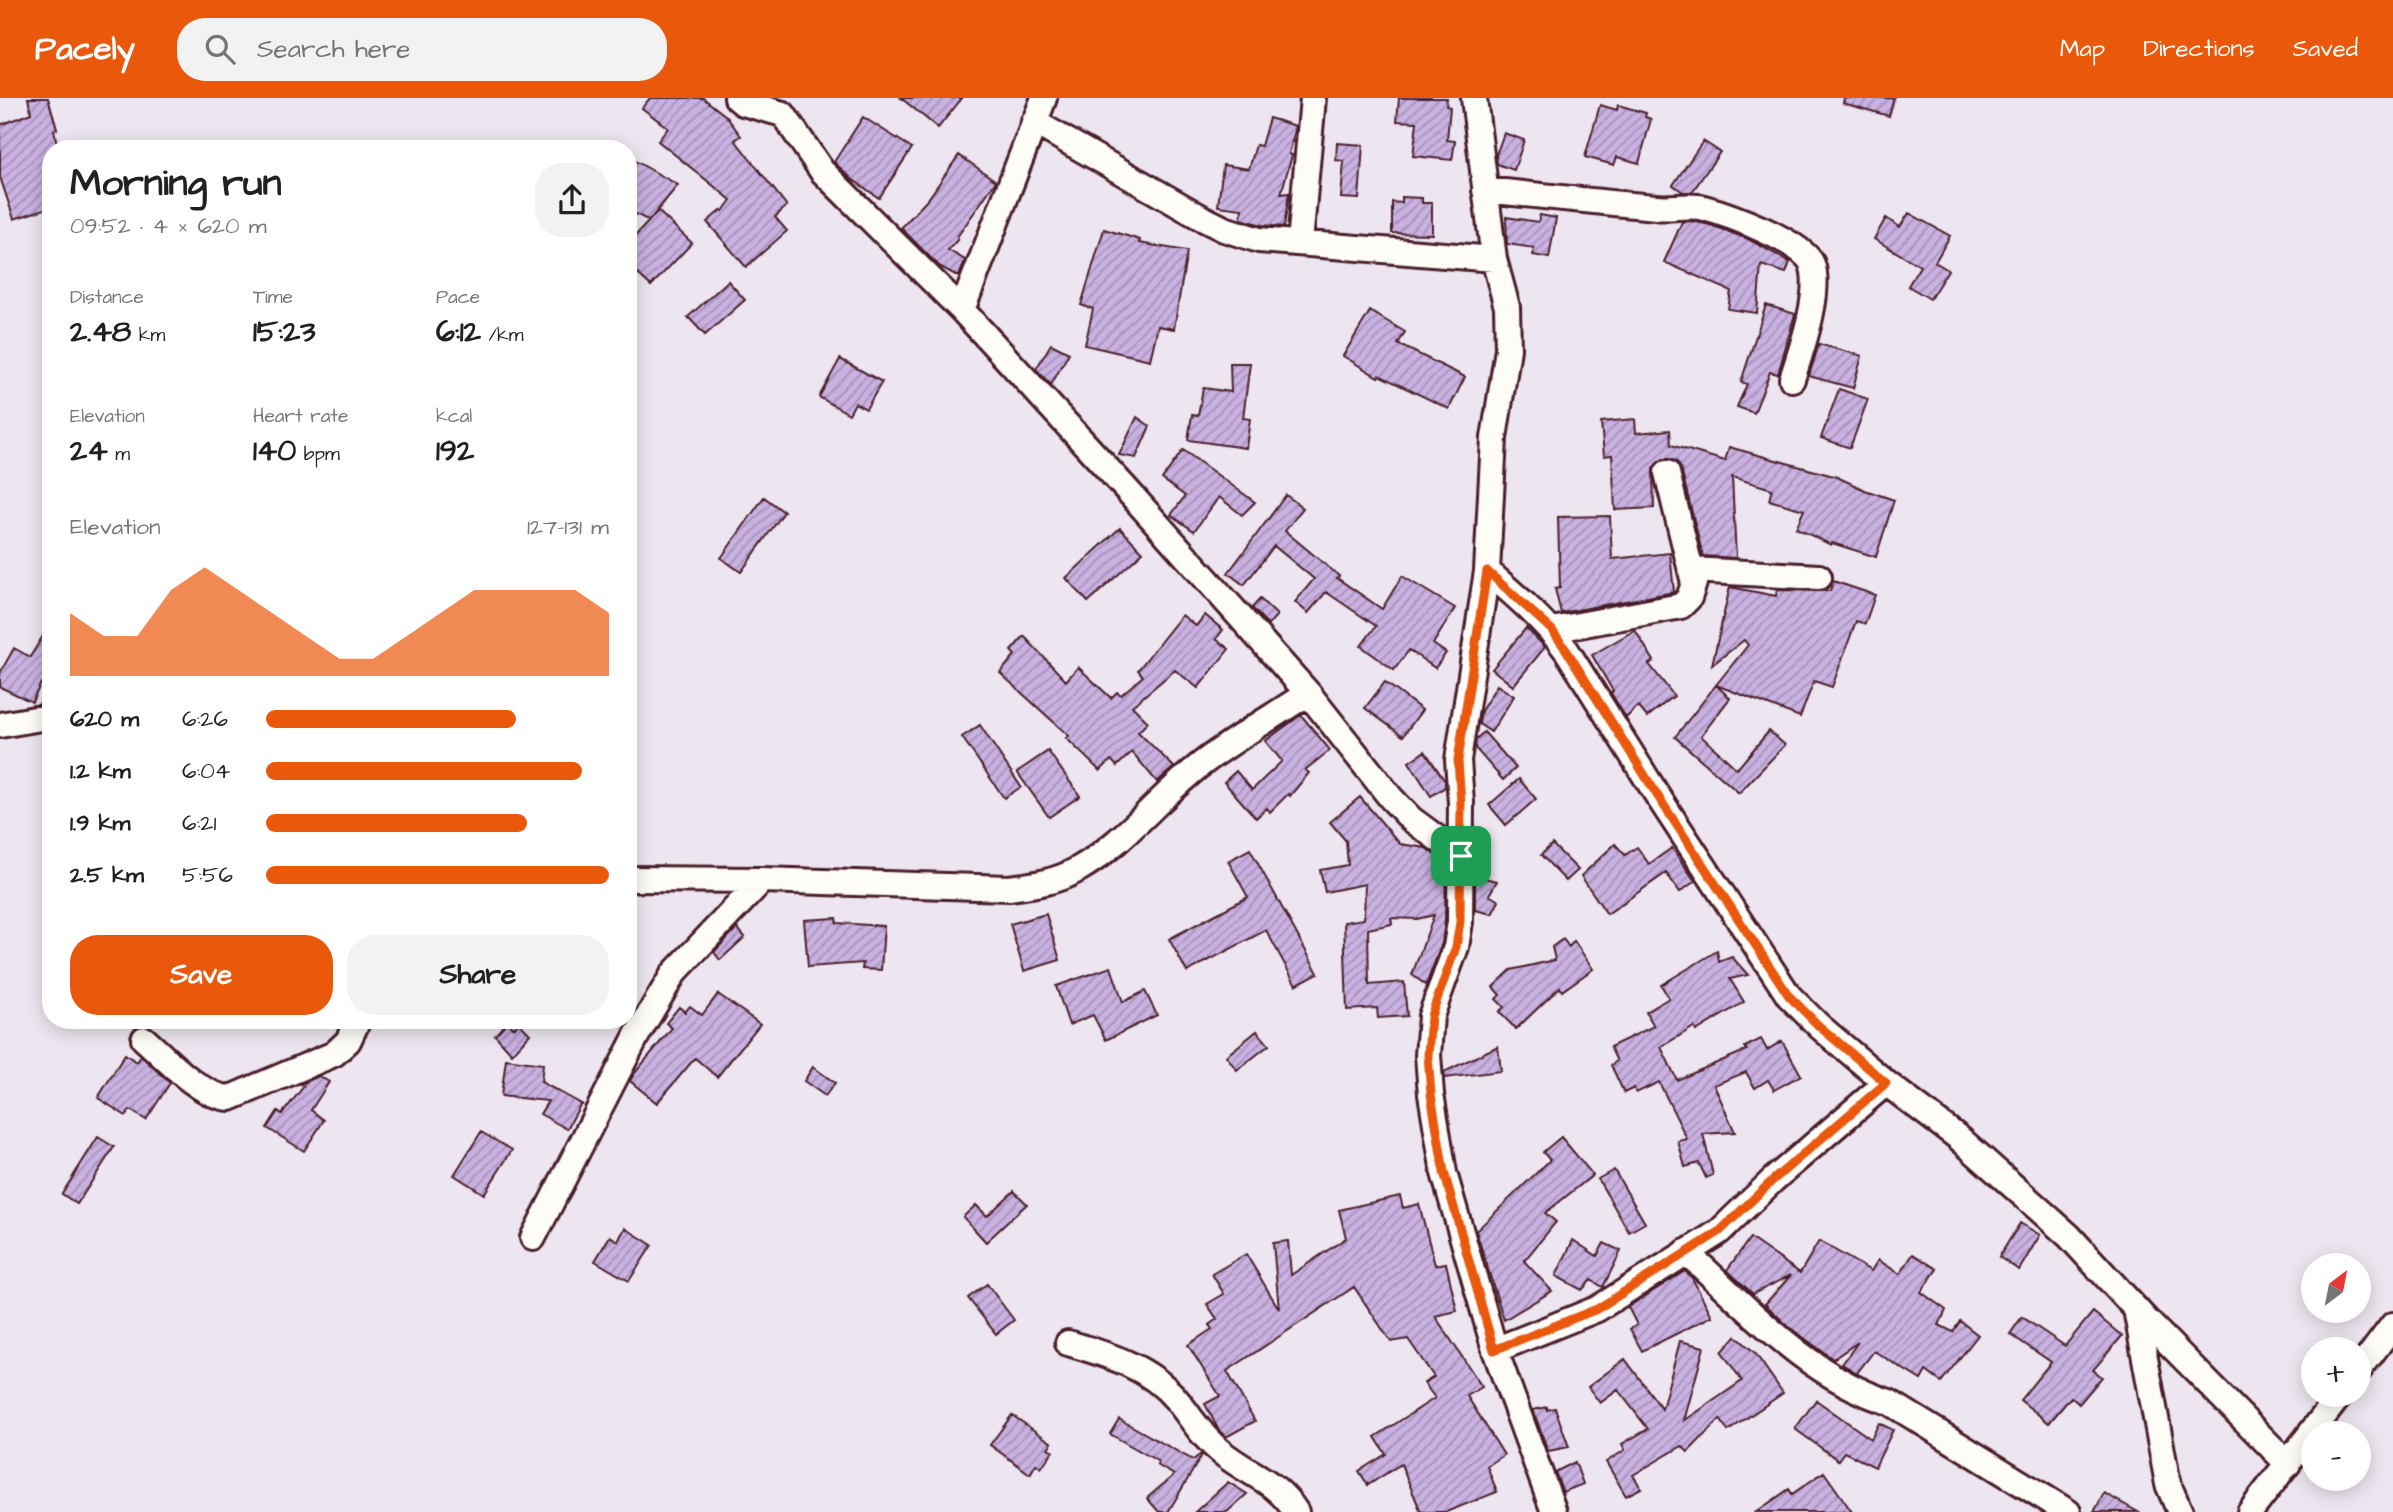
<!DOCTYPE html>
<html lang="en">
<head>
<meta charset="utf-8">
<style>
	:root { --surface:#fff; --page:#f2f2f2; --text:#202124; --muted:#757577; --accent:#ea580c }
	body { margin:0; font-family:"Architects Daughter",sans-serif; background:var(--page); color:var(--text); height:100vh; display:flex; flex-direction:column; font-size:26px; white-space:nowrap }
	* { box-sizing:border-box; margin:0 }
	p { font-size:23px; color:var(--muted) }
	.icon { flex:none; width:38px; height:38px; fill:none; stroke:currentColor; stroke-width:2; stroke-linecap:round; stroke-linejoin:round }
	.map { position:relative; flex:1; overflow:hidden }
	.drawer { position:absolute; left:42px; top:42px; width:595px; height:889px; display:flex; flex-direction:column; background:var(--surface); border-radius:28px; box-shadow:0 4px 18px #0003 }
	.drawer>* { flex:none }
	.needle { width:46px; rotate:32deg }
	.tools { position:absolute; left:2301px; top:1155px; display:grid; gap:14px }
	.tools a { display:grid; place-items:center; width:70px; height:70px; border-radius:50%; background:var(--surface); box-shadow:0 4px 18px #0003; font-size:35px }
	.pin { position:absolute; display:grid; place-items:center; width:60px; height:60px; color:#fff; margin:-30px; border-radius:14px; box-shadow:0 4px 10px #0006 }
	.round { display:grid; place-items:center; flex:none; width:74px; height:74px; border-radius:28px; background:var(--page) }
	.summary { display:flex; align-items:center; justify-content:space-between; height:119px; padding:0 28px }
	h1 { font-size:38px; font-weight:700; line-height:52px }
	.figures { display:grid; grid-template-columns:repeat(3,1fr); gap:10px; height:119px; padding:7px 28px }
	.figures div { display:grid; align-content:center }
	.figures b { font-size:30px; font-weight:700 }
	.figures small { font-size:19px; font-weight:400 }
	.figures p { font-size:19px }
	.chart { height:196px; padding:14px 28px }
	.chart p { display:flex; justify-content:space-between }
	.chart svg { width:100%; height:126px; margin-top:7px; fill:var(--accent); opacity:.7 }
	.primary-button { display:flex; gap:14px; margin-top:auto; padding:14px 28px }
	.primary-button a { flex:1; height:80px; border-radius:28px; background:var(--accent); color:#fff; font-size:28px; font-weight:700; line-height:80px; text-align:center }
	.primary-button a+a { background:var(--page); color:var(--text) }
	ul { padding:0 28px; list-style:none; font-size:23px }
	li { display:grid; grid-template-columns:112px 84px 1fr; align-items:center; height:52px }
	li i { height:18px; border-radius:9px; background:var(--accent) }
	header { display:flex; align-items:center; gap:42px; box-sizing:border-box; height:98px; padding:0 35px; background:var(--accent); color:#fff }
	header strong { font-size:33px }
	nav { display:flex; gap:38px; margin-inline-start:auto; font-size:24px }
	.search { width:490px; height:63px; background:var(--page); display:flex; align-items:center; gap:18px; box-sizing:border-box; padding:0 24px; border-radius:28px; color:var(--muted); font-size:26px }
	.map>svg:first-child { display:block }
	.building { fill:url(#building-hatch); stroke:#4a1f2b; stroke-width:2 }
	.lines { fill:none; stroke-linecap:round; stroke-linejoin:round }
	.minor-casing { stroke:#4a1f2b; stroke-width:30 }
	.minor { stroke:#fdfcf7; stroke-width:24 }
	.route-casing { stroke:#fff; stroke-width:14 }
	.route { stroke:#ea580c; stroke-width:9 }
</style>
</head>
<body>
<header>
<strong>Pacely</strong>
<div class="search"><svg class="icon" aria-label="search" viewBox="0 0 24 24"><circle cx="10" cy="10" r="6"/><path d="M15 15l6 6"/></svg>Search here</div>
<nav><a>Map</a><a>Directions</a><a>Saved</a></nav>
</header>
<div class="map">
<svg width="2393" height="1414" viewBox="0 0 2393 1414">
	<defs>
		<pattern id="building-hatch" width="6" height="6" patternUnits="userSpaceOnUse" patternTransform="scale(1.75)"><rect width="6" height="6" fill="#c9b2e1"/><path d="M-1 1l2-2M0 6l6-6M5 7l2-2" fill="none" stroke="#a590b7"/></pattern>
	</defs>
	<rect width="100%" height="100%" fill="#ede6f0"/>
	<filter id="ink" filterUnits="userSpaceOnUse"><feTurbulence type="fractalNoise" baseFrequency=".0143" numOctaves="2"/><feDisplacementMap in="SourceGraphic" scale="14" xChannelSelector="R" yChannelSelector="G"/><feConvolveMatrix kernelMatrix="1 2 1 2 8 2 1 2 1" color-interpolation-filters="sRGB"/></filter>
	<g filter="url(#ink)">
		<!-- building -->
		<path class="building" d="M28 0H48L57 31 54 32 58 51H51V109L14 121 0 79V27L31 15Z
			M650 0H703L726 18 741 38 735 42 787 108 775 119 787 133 746 169 707 124 721 112 723 113 731 102 658 43 668 30 642 10Z
			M901 0H962L938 30Z
			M1399 0H1447L1446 8 1450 9 1447 42 1455 43 1452 62 1413 58 1417 24 1397 23Z
			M1844 0H1894L1889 18 1843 5Z
			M1600 7 1617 12 1618 7 1646 15 1645 19 1651 21 1639 65 1617 59 1614 67 1585 59Z
			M863 19 912 50 879 100 852 81 834 64Z
			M1269 20 1296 28 1289 56 1292 57 1281 96 1289 95 1284 129 1262 127 1241 121 1242 111 1218 108 1223 67 1249 71 1256 47 1261 48Z
			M1504 35 1524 42 1514 72 1497 66 1496 57Z
			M1703 43 1720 54 1692 94H1683L1673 87Z
			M1337 45 1363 47 1359 101 1341 100 1344 63 1336 62Z
			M959 57 996 83 957 139 958 141 948 152 965 162 959 179 939 168 901 130 928 101Z
			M628 59 678 87 649 123 628 112Z
			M1402 99 1422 100V105H1432V136L1392 135V104L1402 105Z
			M658 113 692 145 651 188 638 176 628 186V146Z
			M1909 115 1950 138 1935 164 1948 172 1930 201 1908 188 1920 168 1874 141 1886 120 1900 129Z
			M1540 117 1556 120 1549 160 1533 157 1534 150 1507 146 1506 119 1538 124Z
			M1692 123 1710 127 1748 141 1790 164 1786 175 1761 167 1757 215 1728 211 1731 193 1664 164 1682 124Z
			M1104 131 1140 142 1139 145 1187 153 1174 231 1158 228 1150 262 1085 247 1093 211 1081 207Z
			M728 183 745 202 705 237 688 219Z
			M1766 207 1795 216 1778 276 1770 274 1754 315 1737 309 1747 286 1741 284Z
			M1370 213 1405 234 1398 246 1465 279 1449 311 1379 277 1378 279 1343 258Z
			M1051 246 1069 255 1051 287 1036 271Z
			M1819 246 1862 258 1853 290 1809 278Z
			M840 261 882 284 866 311 855 305 849 316 819 299Z
			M1230 265H1250L1243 320 1250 321 1246 350 1188 342 1192 317 1198 318 1203 290 1231 294Z
			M1839 291 1868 301 1850 350 1821 340Z
			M1137 319 1150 328 1136 360 1119 357Z
			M1635 321 1636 335 1670 332 1671 347 1725 363 1729 349 1837 379 1865 392 1894 402 1876 459 1832 445 1831 447 1796 430 1804 412 1769 402 1772 391 1732 379 1736 460 1703 458 1681 371 1677 364 1670 361H1663L1653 370 1654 410 1615 412 1612 357 1604 358 1601 324Z
			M1183 352 1255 404 1242 417 1219 399 1194 433 1171 417 1185 398 1162 381Z
			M1286 397 1303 410 1285 433 1339 478 1337 480 1382 511 1402 478 1455 510 1433 546 1446 555 1435 570 1409 552 1394 572 1361 548 1376 528 1326 494 1308 515 1295 504 1314 481 1274 448 1244 487 1228 475Z
			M764 399 784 414 741 474 721 460Z
			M1610 418 1612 461 1670 455 1674 494 1561 515 1555 491 1560 490 1558 419Z
			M1120 430 1143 454 1088 504 1066 480Z
			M1833 483 1875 497 1865 526 1856 523 1832 589 1814 583 1800 619 1716 587 1748 547 1744 542 1712 567 1730 489 1776 498 1777 492 1830 493Z
			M1260 501 1277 517 1268 527 1252 510Z
			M1182 517 1196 528 1205 517 1223 532 1216 541 1229 551 1198 590 1175 572 1132 608 1148 624 1138 634 1174 669 1157 684 1132 654 1117 668 1111 662 1100 673 1066 640 1069 638 1000 575 1015 557 1011 553 1024 538 1066 583 1078 569 1111 600 1117 594 1121 597 1143 578 1138 572Z
			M51 525V578L45 588 41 585 32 604 0 589V575L14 550 30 559Z
			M1526 530 1545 549 1513 588 1492 571Z
			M1635 532 1654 563 1649 566 1674 598 1647 619 1638 608 1626 620 1611 595 1613 593 1592 557Z
			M1385 584 1422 612 1403 638 1365 610Z
			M1497 587 1514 598 1491 634 1479 626 1481 613Z
			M1716 587 1730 600 1701 638 1737 671 1769 633 1785 647 1739 695 1675 639Z
			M1301 617 1330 652 1305 672 1309 675 1290 698 1288 696 1270 714 1267 710 1256 720 1224 684 1236 673 1252 692 1282 663 1265 643Z
			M980 627 1021 689 1004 700 962 639Z
			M1484 634 1516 670 1503 682 1475 650 1476 641Z
			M1048 653 1080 698 1049 719 1017 674Z
			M1425 653 1445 683V689L1431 698 1409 664Z
			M1519 681 1536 701 1506 727 1489 707Z
			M1360 699 1400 746 1426 750 1441 762V765H1446L1445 823 1442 845 1426 887 1412 877 1434 817 1417 821 1391 820 1392 826 1368 831 1369 887 1404 884 1407 918 1378 920 1377 910 1347 912 1344 824 1364 821 1365 786 1325 794 1320 772 1348 767 1346 743 1330 724Z
			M1552 746 1578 772 1566 783 1541 757Z
			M1615 746 1625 757 1637 749 1649 766 1672 750 1695 783 1680 794 1666 775 1607 816 1581 778Z
			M1250 751 1318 875 1296 887 1266 832 1187 874 1169 841 1248 799 1228 763Z
			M1475 778 1497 783 1489 797 1499 803 1492 816 1475 812Z
			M1046 816 1060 862 1024 873 1010 826Z
			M836 820 837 825 884 828 881 872 862 871 863 865 808 869 804 822Z
			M737 830 745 839 720 862 714 854Z
			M1563 841 1569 849 1574 843 1593 871 1562 893 1560 889 1516 931 1499 914 1504 909 1496 901 1500 897 1493 889 1511 872 1555 862 1552 849Z
			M1717 853 1719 864 1732 859 1748 877 1730 881 1744 904 1696 933 1694 929 1661 949 1677 982 1747 952 1745 949 1761 941 1767 952 1782 943 1801 977 1774 992 1768 982 1755 990 1746 974 1714 987 1735 1034 1703 1036 1713 1077 1706 1080 1699 1065 1685 1069 1678 1043 1687 1041 1659 984 1636 995 1634 990 1624 995 1611 967 1617 963 1610 949 1654 928 1646 914 1669 900 1661 887Z
			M1111 869 1123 904 1145 893 1157 917 1106 942 1093 917 1069 927 1056 888Z
			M718 896 760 926 717 979 695 960 657 1005 630 983 634 976 672 930 666 925 679 909 685 914 690 908 702 917Z
			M507 924 514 930 519 925 530 936 512 956 495 937Z
			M1257 933 1269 947 1237 972 1226 958Z
			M1498 948 1501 973 1445 980 1444 974Z
			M125 956 137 964 141 958 170 985 146 1022 130 1012 126 1018 98 1000Z
			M506 961 543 966 541 984 583 1007H580L567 1031 540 1016 548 1003 501 998Z
			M813 969 835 985 825 998 804 983Z
			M319 978 329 984 311 1012 324 1022 304 1053 267 1030 278 1013 282 1016 304 988 301 986Z
			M481 1034 512 1052 484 1096 454 1077Z
			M98 1039 114 1049 77 1106 62 1096Z
			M1561 1039 1593 1077 1545 1115 1556 1124 1524 1163 1552 1193 1504 1222 1476 1133 1550 1062 1543 1054Z
			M1614 1072 1645 1125 1629 1134 1598 1081Z
			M1014 1093 1027 1106 986 1144 963 1119 976 1107 987 1118Z
			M1400 1098 1403 1110 1419 1106 1435 1167 1446 1165 1457 1213 1435 1218 1482 1289 1467 1298 1504 1357 1487 1368 1497 1394 1446 1414H1421L1401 1366 1368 1387 1359 1373 1386 1356 1375 1339 1435 1300 1424 1285 1434 1279 1408 1241 1391 1244 1354 1189 1227 1273 1255 1323 1226 1339 1218 1331 1205 1306 1220 1298 1188 1247 1212 1231 1209 1227 1217 1221 1207 1206 1224 1196 1212 1176 1246 1156 1279 1211 1273 1145 1288 1143 1291 1177 1346 1140 1339 1112Z
			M2020 1125 2040 1137 2019 1172 1999 1159Z
			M625 1130 652 1147 629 1183 595 1163 610 1138 618 1143Z
			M1750 1140 1800 1175 1819 1143 1871 1173 1878 1162 1900 1176 1913 1156 1937 1171 1921 1194 1946 1212 1939 1227 1953 1234 1960 1223 1978 1237 1941 1284 1926 1273 1921 1282 1874 1253 1857 1275 1842 1266 1858 1244 1833 1261 1789 1229 1765 1206 1791 1177 1753 1196 1727 1172Z
			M1573 1142 1597 1158 1604 1145 1621 1153 1603 1189 1591 1182 1582 1192 1556 1178Z
			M1685 1173 1692 1180 1712 1218 1642 1253 1630 1231 1637 1227 1628 1209Z
			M987 1186 1014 1222 996 1236 968 1200Z
			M2093 1214 2122 1238 2093 1272 2102 1279 2079 1306 2071 1299 2049 1325 2020 1302 2051 1264 2010 1236 2022 1219 2065 1248Z
			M1736 1238 1755 1255 1783 1295 1728 1333 1720 1321 1688 1354 1682 1348 1633 1377 1641 1390 1626 1398 1606 1364 1625 1352 1622 1346 1648 1331 1618 1292 1600 1305 1588 1289 1625 1261 1662 1311 1680 1243 1704 1249 1684 1323 1742 1283 1722 1254Z
			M1816 1302 1871 1341 1879 1325 1893 1332 1875 1369 1844 1354 1838 1362 1795 1331Z
			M1547 1309V1312L1555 1310 1569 1349 1548 1353 1533 1312Z
			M1012 1317 1052 1345 1048 1350 1053 1353 1041 1370 1036 1366 1030 1376 990 1347Z
			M1119 1321 1193 1362 1201 1356 1202 1357 1168 1414H1159L1147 1400 1174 1377 1157 1367 1159 1364 1110 1336Z
			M1575 1364 1583 1386 1563 1394 1555 1374Z
			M1824 1374 1852 1414H1756L1789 1391 1792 1396Z
			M1228 1384 1247 1396 1227 1414H1195Z
			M2104 1395 2138 1414H2094Z"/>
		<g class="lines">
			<defs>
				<path id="minor" d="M737 0 743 5 783 16 822 73 962 212 1127 392 1308 595 1391 700 1411 721 1461 758
					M1474 0 1494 161 1507 209 1508 251 1494 340 1487 473 1458 662 1461 705 1460 824 1456 849 1431 918 1428 957 1431 996 1444 1075 1495 1252 1554 1414
					M1034 24 1202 120 1224 131 1259 142 1494 161
					M1485 92C1542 98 1599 104 1656 109 1672 111 1689 106 1704 110 1727 116 1804 144 1812 166 1822 194 1801 253 1792 281
					M1300 145 1313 0
					M962 212 1044 0
					M1691 472 1819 479
					M1487 473C1516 498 1544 522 1567 553L1659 700 1789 898 1819 928 1886 985 1959 1040 2069 1138 2148 1224 2288 1366
					M1552 532 1681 508 1689 500 1694 485 1667 375
					M0 627 47 619 51 613
					M628 781 762 782 1009 790C1033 787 1056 784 1077 772 1125 745 1160 697 1204 664 1237 639 1274 618 1308 595
					M144 941C166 960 200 999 230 1000L334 956 348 943 358 922
					M533 1140 637 937 674 875 762 782
					M1686 1154C1748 1210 1807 1278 1889 1304L2068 1414
					M2136 1211 2168 1386 2180 1414
					M1068 1245C1108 1257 1148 1268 1176 1301 1191 1319 1202 1339 1221 1354 1249 1377 1275 1381 1296 1414
					M1495 1252 1597 1211 1719 1134 1773 1082 1886 985
					M2359 1272 2393 1227
					M2250 1414 2340 1297"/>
			</defs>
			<!-- minor casing -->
			<use href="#minor" class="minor-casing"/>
			<!-- minor -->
			<use href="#minor" class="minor"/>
		</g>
	</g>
	<g class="lines" filter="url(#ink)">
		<defs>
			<path id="route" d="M1487 473 1552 532 1567 553 1659 700 1789 898 1819 928 1886 985 1773 1082 1719 1134 1597 1211 1494 1252 1444 1074 1431 996 1428 957 1431 918 1456 849 1460 824 1461 705 1458 662Z"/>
		</defs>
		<!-- route casing -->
		<use href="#route" class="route-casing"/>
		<!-- route -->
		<use href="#route" class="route"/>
	</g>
</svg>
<div class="tools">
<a><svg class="needle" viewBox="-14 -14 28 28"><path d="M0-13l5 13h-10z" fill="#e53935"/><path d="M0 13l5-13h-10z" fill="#757577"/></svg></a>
<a>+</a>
<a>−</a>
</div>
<div class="pin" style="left:1461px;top:758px;background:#1e9e55"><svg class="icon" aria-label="arrive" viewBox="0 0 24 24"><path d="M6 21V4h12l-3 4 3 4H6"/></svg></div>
<section class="drawer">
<div class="summary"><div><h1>Morning run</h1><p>09:52 · 4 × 620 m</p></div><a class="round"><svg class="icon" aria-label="share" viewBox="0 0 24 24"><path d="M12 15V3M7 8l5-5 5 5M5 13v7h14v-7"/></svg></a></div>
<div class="figures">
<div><p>Distance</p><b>2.48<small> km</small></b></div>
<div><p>Time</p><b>15:23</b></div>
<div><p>Pace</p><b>6:12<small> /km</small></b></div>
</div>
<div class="figures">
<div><p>Elevation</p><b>24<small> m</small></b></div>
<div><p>Heart rate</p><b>140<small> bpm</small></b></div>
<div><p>kcal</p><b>192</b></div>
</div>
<div class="chart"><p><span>Elevation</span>127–131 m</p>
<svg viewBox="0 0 160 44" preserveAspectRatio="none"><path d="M0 44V22L10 30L20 30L30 14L40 6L50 14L60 22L70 30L80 38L90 38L100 30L110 22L120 14L130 14L140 14L150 14L160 22V44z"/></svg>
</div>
<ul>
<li><b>620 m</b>6:26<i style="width:73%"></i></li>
<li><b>1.2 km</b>6:04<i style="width:92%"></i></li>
<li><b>1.9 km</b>6:21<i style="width:76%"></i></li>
<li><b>2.5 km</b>5:56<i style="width:100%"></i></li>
</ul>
<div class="primary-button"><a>Save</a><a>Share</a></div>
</section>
</div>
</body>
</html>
